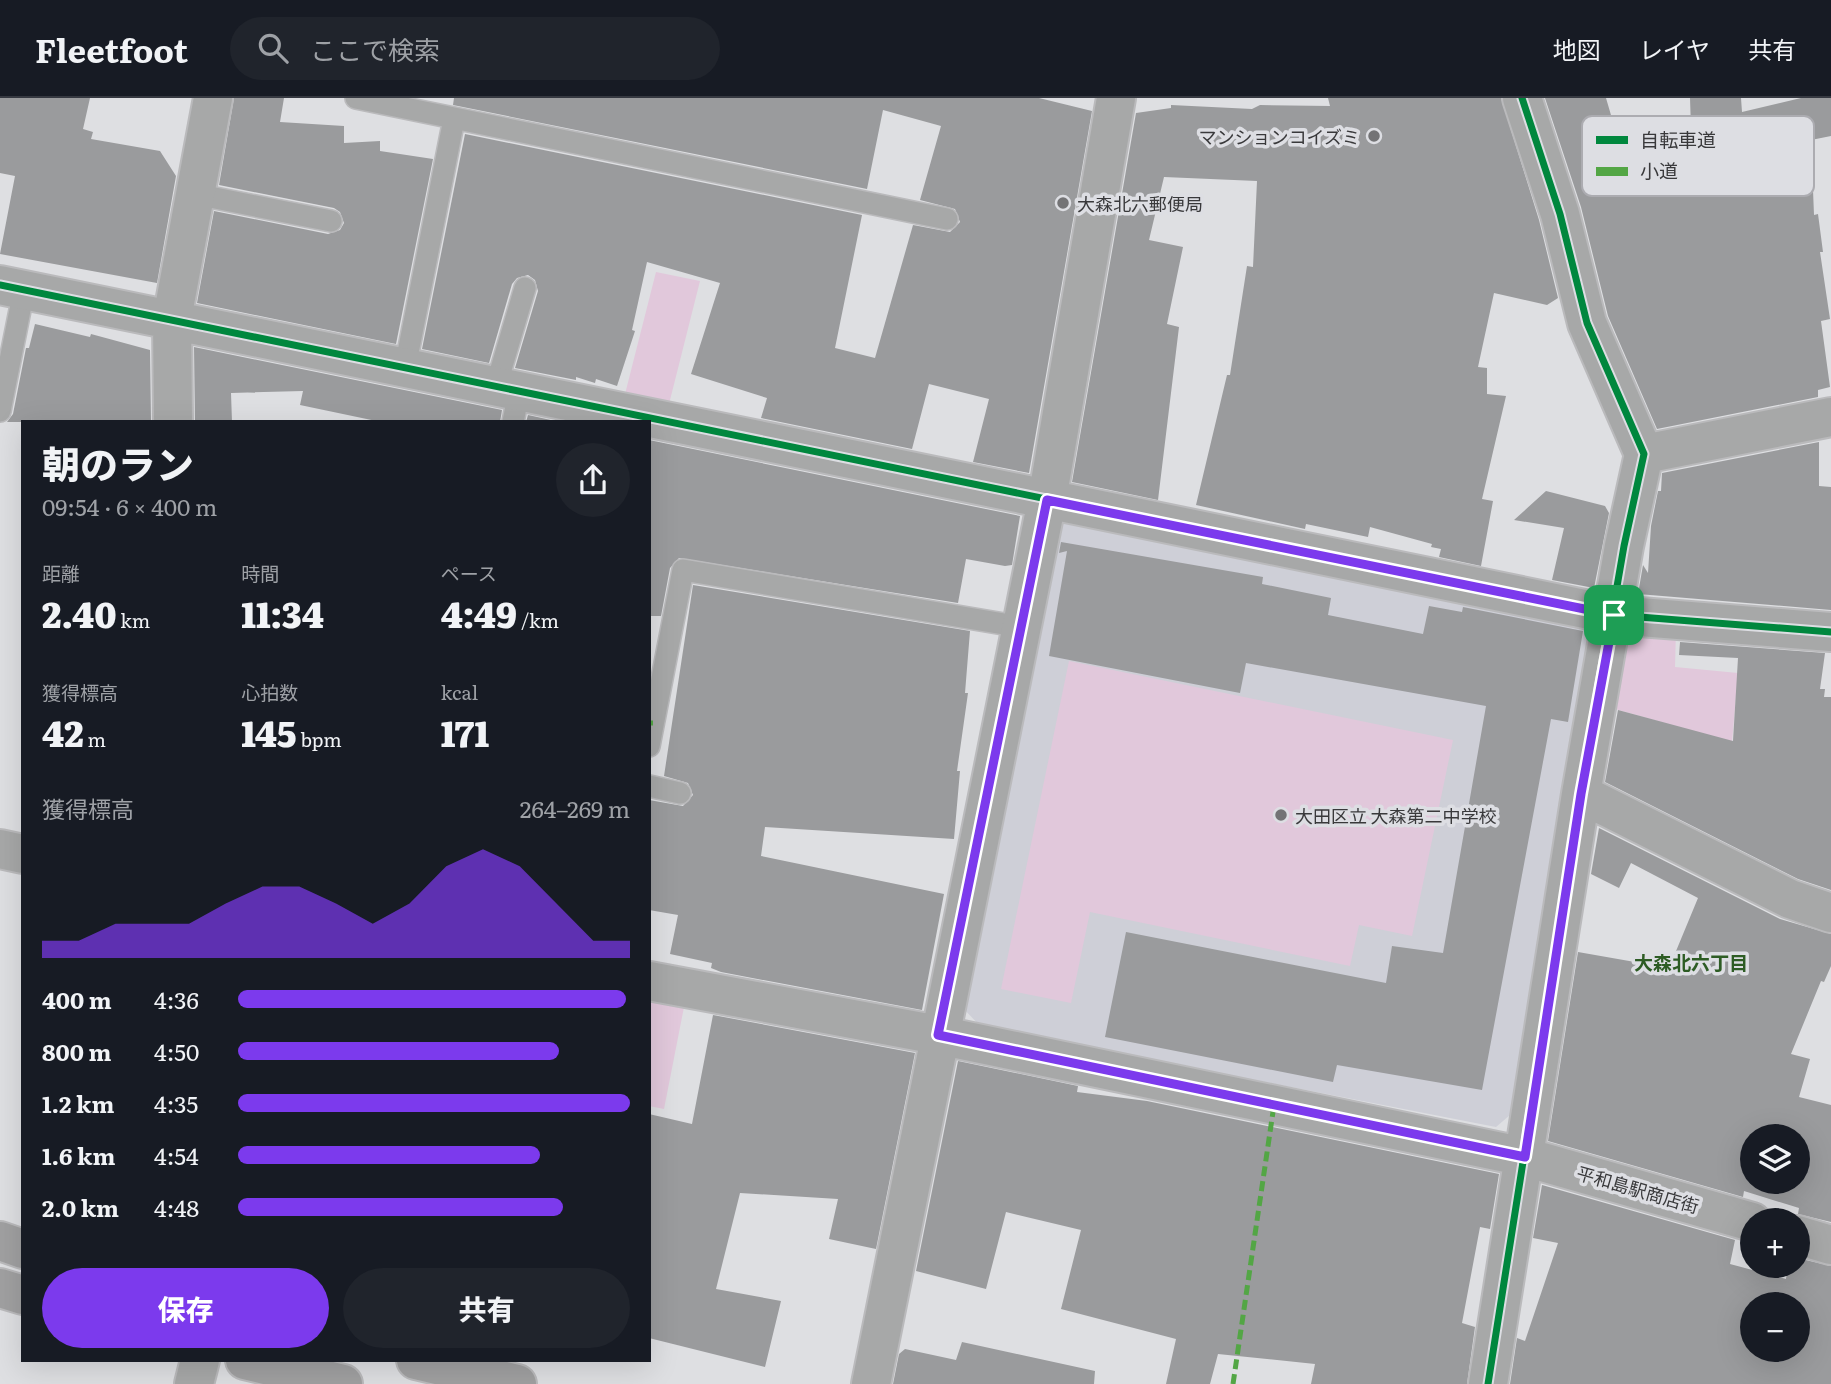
<!DOCTYPE html>
<html lang="ja">
<head>
<meta charset="utf-8">
<style>
	:root { --surface:#171b24; --page:#20242c; --text:#f1f3f6; --muted:#9ea1a6; --line:#363941; --accent:#7c3aed }
	body { margin:0; font-family:Literata,"Noto Sans JP",serif; background:var(--page); color:var(--text); height:100vh; display:flex; flex-direction:column; font-size:26px; white-space:nowrap }
	* { box-sizing:border-box; margin:0 }
	p { font-size:23px; color:var(--muted) }
	.icon { flex:none; width:38px; height:38px; fill:none; stroke:currentColor; stroke-width:2; stroke-linecap:round; stroke-linejoin:round }
	.map { position:relative; flex:1; overflow:hidden }
	.side { position:absolute; left:21px; top:322px; width:630px; height:942px; display:flex; flex-direction:column; background:var(--surface); border-radius:0px; box-shadow:0 7px 28px #0002 }
	.side>* { flex:none }
	.controls { position:absolute; left:1740px; top:1026px; display:grid; gap:14px }
	.controls a { display:grid; place-items:center; width:70px; height:70px; border-radius:50%; background:var(--surface); box-shadow:0 7px 28px #0002; font-size:35px }
	.pin { position:absolute; display:grid; place-items:center; width:60px; height:60px; color:#fff; margin:-30px; border-radius:14px; box-shadow:0 4px 10px #0006 }
	.round { display:grid; place-items:center; flex:none; width:74px; height:74px; border-radius:37px; background:var(--page) }
	.summary { display:flex; align-items:center; justify-content:space-between; height:119px; padding:0 21px }
	h1 { font-size:38px; font-weight:800; line-height:52px }
	.figures { display:grid; grid-template-columns:repeat(3,1fr); gap:10px; height:119px; padding:7px 21px }
	.figures div { display:grid; align-content:center }
	.figures b { font-size:35px; font-weight:800 }
	.figures small { font-size:19px; font-weight:400 }
	.figures p { font-size:19px }
	.chart { height:196px; padding:14px 21px }
	.chart p { display:flex; justify-content:space-between }
	.chart svg { width:100%; height:126px; margin-top:7px; fill:var(--accent); opacity:.7 }
	.primary-button { display:flex; gap:14px; margin-top:auto; padding:14px 21px }
	.primary-button a { flex:1; height:80px; border-radius:42px; background:var(--accent); color:#fff; font-size:28px; font-weight:800; line-height:80px; text-align:center }
	.primary-button a+a { background:var(--page); color:var(--text) }
	ul { padding:0 21px; list-style:none; font-size:23px }
	li { display:grid; grid-template-columns:112px 84px 1fr; align-items:center; height:52px }
	li i { height:18px; border-radius:9px; background:var(--accent) }
	header { display:flex; align-items:center; gap:42px; box-sizing:border-box; height:98px; padding:0 35px; background:var(--surface); border-bottom:2px solid var(--line) }
	header strong { font-size:33px }
	nav { display:flex; gap:38px; margin-inline-start:auto; font-size:24px }
	.search { width:490px; height:63px; background:var(--page); display:flex; align-items:center; gap:18px; box-sizing:border-box; padding:0 24px; border-radius:38px; color:var(--muted); font-size:26px }
	.map>svg:first-child { display:block }
	.built { fill:#cecfd7 }
	.green { fill:#e1c8db }
	.building { fill:#9a9b9d; fill-rule:evenodd }
	.lines { fill:none; stroke-linecap:round; stroke-linejoin:round }
	.lane-casing { stroke:#bababc; stroke-width:24 }
	.street-casing { stroke:#bababc; stroke-width:42 }
	.primary-casing { stroke:#bababc; stroke-width:42 }
	.lane { stroke:#a7a8a8; stroke-width:21 }
	.street { stroke:#a7a8a8; stroke-width:38 }
	.primary { stroke:#a0a0a1; stroke-width:38 }
	.quiet { stroke:#53a645; stroke-width:5; stroke-dasharray:10 5; stroke-linecap:butt }
	.cycleway-casing { stroke:#dddee3; stroke-width:11 }
	.cycleway { stroke:#00873e; stroke-width:7 }
	.route-casing { stroke:#fff; stroke-width:14 }
	.route { stroke:#7c3aed; stroke-width:9 }
	.poi-dot { fill:#737375; stroke:#dddee3; stroke-width:2.5 }
	.labels { text-anchor:middle; dominant-baseline:central; stroke-width:7; stroke-linejoin:round; paint-order:stroke }
	.poi-label { font-size:18px; fill:#39393b; stroke:#dddee3; text-anchor:start }
	.street-label { font-size:18px; fill:#39393b; stroke:#dddee3 }
	.neighbourhood-label { font-size:19px; font-weight:bold; fill:#2d5c24; stroke:#dddee3 }
	.key { fill:#dddee3; stroke:#acacb1; stroke-width:2 }
	.key-label { font-size:19px; fill:#39393b }
</style>
</head>
<body>
<header>
<strong>Fleetfoot</strong>
<div class="search"><svg class="icon" aria-label="search" viewBox="0 0 24 24"><circle cx="10" cy="10" r="6"/><path d="M15 15l6 6"/></svg>ここで検索</div>
<nav><a>地図</a><a>レイヤ</a><a>共有</a></nav>
</header>
<div class="map">
<svg width="1831" height="1286" viewBox="0 0 1831 1286">
	<rect width="100%" height="100%" fill="#dedfe2"/>
	<!-- built -->
	<path class="built" d="M1063 420 1591 525 1510 1017 1496 1029 981 929 962 909Z"/>
	<!-- green -->
	<path class="green" d="M656 174 700 183 667 314 623 304Z
		M1631 529 1676 531 1675 569 1738 575 1732 644 1615 611Z
		M1069 563 1453 642 1412 838 1359 827 1350 868 1090 814 1071 905 1001 891Z
		M649 897 685 904 664 1011 649 1008Z"/>
	<!-- building -->
	<path class="building" d="M0 0H90L83 31 93 34 91 41 160 53 176 78 157 185 0 156 15 78 0 75Z
		M234 0H284L280 24 344 28V45L380 43V53L433 61 396 246 197 205 214 113 328 136 340 132 344 125 340 114 334 110 219 87Z
		M454 0H1039L1092 13 1029 375 973 364 989 301 929 286 912 351 761 320 767 300 691 276 720 185 647 164 632 232 635 233 617 288 596 281 595 285 576 279V282L515 270 538 193 535 182 528 177 517 180 512 186 489 265 422 251 465 36 862 117 835 250 875 260 913 127 950 134 960 124 955 111 920 102 941 28 883 12 867 91 453 7Z
		M1328 0H1501L1539 122 1558 200 1547 207 1494 195 1478 269 1487 270V296L1506 298 1482 401 1493 403 1481 468 1439 459 1441 451 1431 449 1432 446 1370 429 1368 439 1306 426 1305 431 1196 407 1227 277H1230L1247 168 1253 169 1257 83 1164 79 1149 142 1183 149 1167 226 1179 229 1158 402 1072 384 1136 15 1171 10V7L1252 11 1260 7 1330 8Z
		M1545 0H1606L1620 48 1691 30 1690 0H1741L1742 14 1801 0H1831V38L1811 42 1814 117 1818 116 1823 154H1820L1830 221 1821 223 1830 289 1818 292V299L1657 331 1608 218 1581 109Z
		M35 226 90 239 91 236 150 252 151 324H7L13 316 26 250H29Z
		M194 249 502 312 500 324H381L300 307 303 293 231 295 232 324H195Z
		M528 317 560 324H526Z
		M649 342 1020 418 1012 467 1005 468 966 461 958 505 679 460 670 470 661 518H649Z
		M1819 344V388L1831 389V512L1638 496 1643 467 1648 475 1651 428 1658 393H1661L1662 375Z
		M1546 393 1605 408 1609 415 1594 490 1552 482 1564 430 1514 422Z
		M1061 444 1263 479 1262 486 1331 500 1328 517 1423 536 1429 508 1462 514 1463 509 1583 533 1568 624 1551 621 1482 992 1337 967 1333 984 1105 939 1126 834 1386 885 1392 848 1443 855 1486 608 1246 565 1240 595 1049 558 1067 453 1059 455Z
		M693 487 970 533 965 595H968L957 673H960L954 741 765 729 761 758 944 796 922 912 721 874 711 870 712 865 670 856 678 817 649 812V702L683 708 693 697 688 685 664 678Z
		M1680 544 1825 555 1820 591H1825L1824 599H1831V792L1798 781 1605 684 1618 612 1733 643 1738 560 1679 557Z
		M1599 730 1780 821 1831 836V868L1824 884 1821 883 1791 956 1810 961 1799 999 1831 1007V1124L1798 1116 1799 1110 1744 1093 1743 1099 1548 1043 1578 854 1669 870 1698 800 1631 765 1619 790 1591 776ZM1752 1038H1797V1083H1752Z
		M713 917 915 955 876 1151 829 1141 838 1101 740 1095 716 1191 781 1203 765 1269 649 1240V1016L692 1026Z
		M958 963 1078 988 1077 994 1147 1003 1499 1076 1490 1131 1480 1129 1462 1225 1475 1229 1467 1286H1311L1315 1266 1218 1256 1210 1286H1166L1176 1241 1061 1211 1081 1132 1006 1114 986 1191 916 1173Z
		M1542 1087 1735 1142 1730 1166 1786 1181 1788 1167H1797V1160L1831 1168V1286H1510L1517 1240 1525 1243 1558 1145 1533 1140ZM1752 1206H1797V1251H1752Z
		M962 1244 1095 1273 1094 1286H893L899 1256 905 1251 956 1262Z"/>
	<g class="lines">
		<defs>
			<path id="lane" d="M356 0 947 121
				M195 96 331 123
				M405 270 454 21
				M496 288 525 190
				M0 313 24 192
				M513 324 519 293
				M649 648 683 472 1022 529
				M649 688 680 695"/>
			<path id="street" d="M0 187 1614 517 1831 534
				M173 324 172 221 213 0
				M1644 356 1831 319
				M1581 696 1790 801 1831 815
				M0 751 23 756
				M649 883 938 937 1525 1059 1752 1124
				M1797 1137 1831 1147
				M194 1286 200 1262
				M871 1286 1047 402 1116 0
				M1488 1286 1581 696 1624 448 1644 356 1587 225 1560 116 1522 0"/>
			<path id="primary" d="M0 1143 23 1151
				M0 1190 23 1197
				M245 1262 343 1286
				M416 1262 517 1286"/>
		</defs>
		<!-- lane casing -->
		<use href="#lane" class="lane-casing"/>
		<!-- street casing -->
		<use href="#street" class="street-casing"/>
		<!-- primary casing -->
		<use href="#primary" class="primary-casing"/>
		<!-- lane -->
		<use href="#lane" class="lane"/>
		<!-- street -->
		<use href="#street" class="street"/>
		<!-- primary -->
		<use href="#primary" class="primary"/>
		<!-- quiet -->
		<path class="quiet" d="M649 625H653
			M1233 1286 1274 1007"/>
		<defs>
			<path id="cycleway" d="M0 187 1614 517 1831 534
				M1488 1286 1581 696 1624 448 1644 356 1587 225 1560 116 1522 0"/>
		</defs>
		<!-- cycleway casing -->
		<use href="#cycleway" class="cycleway-casing"/>
		<!-- cycleway -->
		<use href="#cycleway" class="cycleway"/>
	</g>
	<g class="lines">
		<defs>
			<path id="route" d="M1047 402 1614 517 1581 696 1525 1059 938 937Z"/>
		</defs>
		<!-- route casing -->
		<use href="#route" class="route-casing"/>
		<!-- route -->
		<use href="#route" class="route"/>
	</g>
	<!-- markers -->
	<g class="poi-dot">
		<circle cx="1374" cy="38" r="7"/>
		<circle cx="1063" cy="105" r="7"/>
		<circle cx="1281" cy="717" r="7"/>
	</g>
	<g class="labels">
		<!-- poi labels -->
		<g class="poi-label">
			<text x="1360" y="38" text-anchor="end">マンションコイズミ</text>
			<text x="1077" y="105">大森北六郵便局</text>
			<text x="1295" y="717">大田区立 大森第二中学校</text>
		</g>
		<!-- street labels -->
		<g class="street-label">
			<text transform="translate(1638 1091) rotate(16)">平和島駅商店街</text>
		</g>
		<!-- neighbourhood labels -->
		<g class="neighbourhood-label">
			<text x="1691" y="864">大森北六丁目</text>
		</g>
	</g>
	<!-- legend -->
	<rect x="1582" y="18" width="232" height="80" rx="10" class="key"/>
	<rect x="1596" y="38" width="32" height="8" fill="#00873e"/>
	<rect x="1596" y="69" width="32" height="9" fill="#53a645"/>
	<g class="key-label">
		<text x="1640" y="49">自転車道</text>
		<text x="1640" y="80">小道</text>
	</g>
</svg>
<div class="controls">
<a><svg class="icon" aria-label="layers" viewBox="0 0 24 24"><path d="M12 4l9 5-9 5-9-5zM3 14l9 5 9-5"/></svg></a>
<a>+</a>
<a>−</a>
</div>
<div class="pin" style="left:1614px;top:517px;background:#1e9e55"><svg class="icon" aria-label="arrive" viewBox="0 0 24 24"><path d="M6 21V4h12l-3 4 3 4H6"/></svg></div>
<section class="side">
<div class="summary"><div><h1>朝のラン</h1><p>09:54 · 6 × 400 m</p></div><a class="round"><svg class="icon" aria-label="share" viewBox="0 0 24 24"><path d="M12 15V3M7 8l5-5 5 5M5 13v7h14v-7"/></svg></a></div>
<div class="figures">
<div><p>距離</p><b>2.40<small> km</small></b></div>
<div><p>時間</p><b>11:34</b></div>
<div><p>ペース</p><b>4:49<small> /km</small></b></div>
</div>
<div class="figures">
<div><p>獲得標高</p><b>42<small> m</small></b></div>
<div><p>心拍数</p><b>145<small> bpm</small></b></div>
<div><p>kcal</p><b>171</b></div>
</div>
<div class="chart"><p><span>獲得標高</span>264–269 m</p>
<svg viewBox="0 0 160 44" preserveAspectRatio="none"><path d="M0 44V38L10 38L20 32L30 32L40 32L50 25L60 19L70 19L80 25L90 32L100 25L110 12L120 6L130 12L140 25L150 38L160 38V44z"/></svg>
</div>
<ul>
<li><b>400 m</b>4:36<i style="width:99%"></i></li>
<li><b>800 m</b>4:50<i style="width:82%"></i></li>
<li><b>1.2 km</b>4:35<i style="width:100%"></i></li>
<li><b>1.6 km</b>4:54<i style="width:77%"></i></li>
<li><b>2.0 km</b>4:48<i style="width:83%"></i></li>
</ul>
<div class="primary-button"><a>保存</a><a>共有</a></div>
</section>
</div>
</body>
</html>
